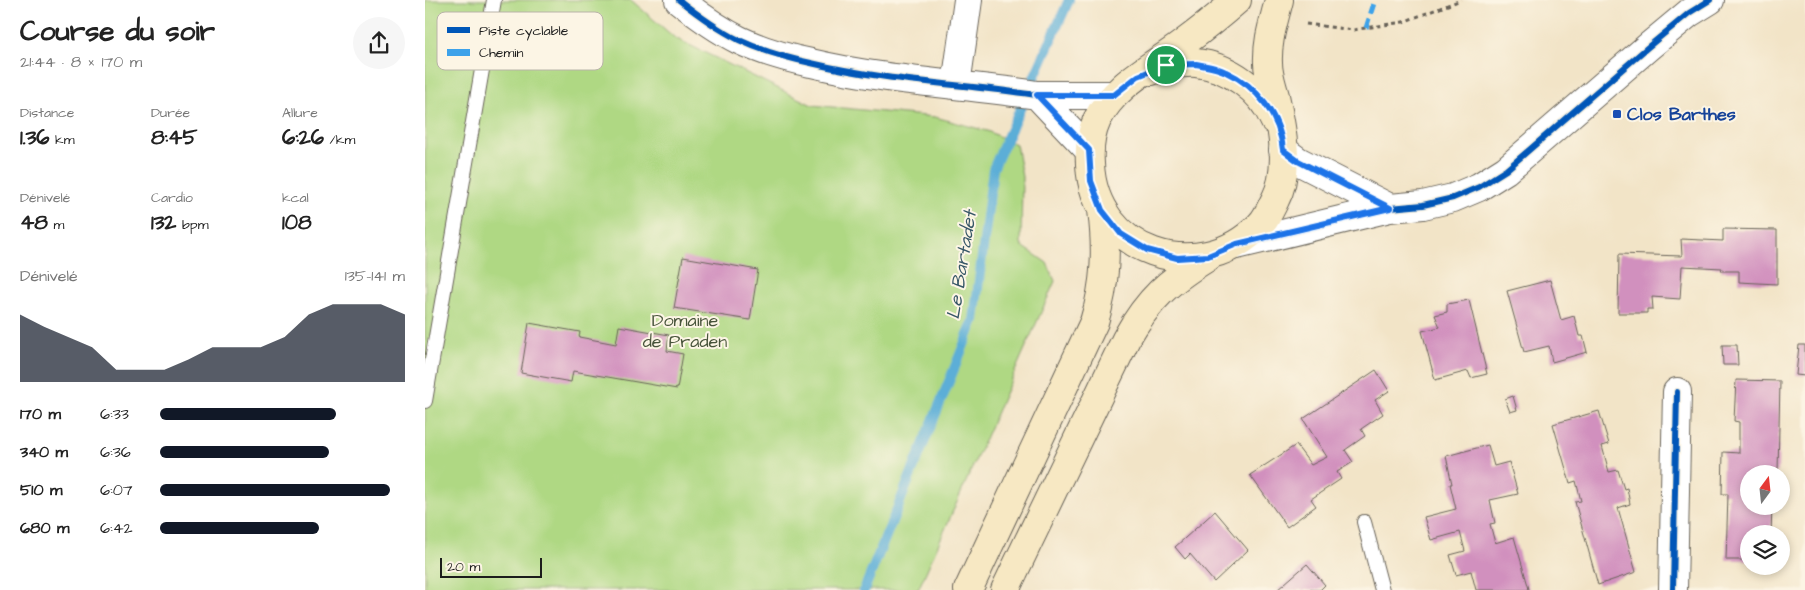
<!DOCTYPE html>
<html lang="fr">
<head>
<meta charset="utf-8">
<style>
	:root { --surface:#fff; --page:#f6f6f6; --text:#222; --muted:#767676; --accent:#111827 }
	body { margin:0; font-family:"Architects Daughter",sans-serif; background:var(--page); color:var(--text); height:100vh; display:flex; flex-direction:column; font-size:19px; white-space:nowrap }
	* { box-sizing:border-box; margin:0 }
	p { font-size:16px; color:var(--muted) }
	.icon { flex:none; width:28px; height:28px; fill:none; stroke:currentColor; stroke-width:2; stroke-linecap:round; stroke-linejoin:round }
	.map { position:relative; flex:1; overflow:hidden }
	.sheet { display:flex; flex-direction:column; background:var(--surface); width:425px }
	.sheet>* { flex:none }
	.needle { width:32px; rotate:15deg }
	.fabs { position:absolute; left:1315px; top:465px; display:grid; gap:10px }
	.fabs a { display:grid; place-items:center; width:50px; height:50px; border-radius:50%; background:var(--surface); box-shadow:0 2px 8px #0003; font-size:25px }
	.scale { position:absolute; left:15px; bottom:12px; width:102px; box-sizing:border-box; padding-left:5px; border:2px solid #1c1c1c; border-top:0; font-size:14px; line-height:18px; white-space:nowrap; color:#1c1c1c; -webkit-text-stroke:4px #fcf5e5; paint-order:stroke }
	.pin { position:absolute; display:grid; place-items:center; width:42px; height:42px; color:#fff; margin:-21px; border:2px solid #fff; border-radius:50%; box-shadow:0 1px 5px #0007 }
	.round { display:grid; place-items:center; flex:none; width:52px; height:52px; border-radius:26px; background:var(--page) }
	.overview { display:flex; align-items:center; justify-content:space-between; height:85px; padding:0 20px }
	h1 { font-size:28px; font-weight:800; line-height:38px }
	.figures { display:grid; grid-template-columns:repeat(3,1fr); gap:8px; height:85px; padding:5px 20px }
	.figures div { display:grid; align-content:center }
	.figures b { font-size:21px; font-weight:800 }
	.figures small { font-size:14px; font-weight:400 }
	.figures p { font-size:14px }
	.chart { height:140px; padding:10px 20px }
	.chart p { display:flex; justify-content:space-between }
	.chart svg { width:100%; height:90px; margin-top:5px; fill:var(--accent); opacity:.7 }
	ul { padding:0 20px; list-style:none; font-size:16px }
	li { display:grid; grid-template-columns:80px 60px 1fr; align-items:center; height:38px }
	li i { height:12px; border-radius:6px; background:var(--accent) }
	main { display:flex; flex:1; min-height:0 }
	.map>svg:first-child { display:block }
	.green { fill:#afd883; stroke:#667a50 }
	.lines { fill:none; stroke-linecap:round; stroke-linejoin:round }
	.stream { stroke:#5caed7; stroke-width:10 }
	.building { fill:#d190be }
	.lane-casing { stroke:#676258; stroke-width:16 }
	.street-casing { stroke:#676258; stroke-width:30 }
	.secondary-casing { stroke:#676258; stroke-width:30 }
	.path { stroke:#676258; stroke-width:3; stroke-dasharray:4 4; stroke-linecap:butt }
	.lane { stroke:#fff; stroke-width:14 }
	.street { stroke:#fff; stroke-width:28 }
	.secondary { stroke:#f7e8c3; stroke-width:28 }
	.quiet { stroke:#3da2ea; stroke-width:5; stroke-dasharray:10 5; stroke-linecap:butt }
	.cycleway-casing { stroke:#fcf5e5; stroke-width:9 }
	.cycleway { stroke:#0057b8; stroke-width:6 }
	.route-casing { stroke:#fff; stroke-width:10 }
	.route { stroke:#1a73e8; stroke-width:6 }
	.transit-dot { fill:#1a4fb4; stroke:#fcf5e5; stroke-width:2 }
	.labels { text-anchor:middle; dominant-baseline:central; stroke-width:4; stroke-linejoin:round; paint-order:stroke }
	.transit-label { font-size:18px; font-weight:bold; fill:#164399; stroke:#fcf5e5; text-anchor:start }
	.park-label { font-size:18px; fill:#48543b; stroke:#fcf5e5 }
	.water-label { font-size:19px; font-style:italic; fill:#365667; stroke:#fcf5e5 }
	.key { fill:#fcf5e5; stroke:#b9b4a9; stroke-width:1 }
	.key-label { font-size:14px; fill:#1c1c1c }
</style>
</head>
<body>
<main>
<section class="sheet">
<div class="overview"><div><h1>Course du soir</h1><p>21:44 · 8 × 170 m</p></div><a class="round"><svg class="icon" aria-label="share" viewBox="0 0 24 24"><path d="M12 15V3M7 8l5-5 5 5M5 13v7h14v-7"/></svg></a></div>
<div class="figures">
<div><p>Distance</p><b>1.36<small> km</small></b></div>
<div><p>Durée</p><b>8:45</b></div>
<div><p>Allure</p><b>6:26<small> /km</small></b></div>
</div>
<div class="figures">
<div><p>Dénivelé</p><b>48<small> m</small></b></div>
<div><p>Cardio</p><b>132<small> bpm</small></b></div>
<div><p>kcal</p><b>108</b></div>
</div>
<div class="chart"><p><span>Dénivelé</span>135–141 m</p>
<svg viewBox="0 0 160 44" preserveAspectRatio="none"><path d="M0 44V11L10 17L20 22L30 27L40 38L50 38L60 38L70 33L80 27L90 27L100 27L110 22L120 11L130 6L140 6L150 6L160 11V44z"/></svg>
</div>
<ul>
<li><b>170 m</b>6:33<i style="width:72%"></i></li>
<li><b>340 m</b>6:36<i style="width:69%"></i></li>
<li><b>510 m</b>6:07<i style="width:94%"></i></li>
<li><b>680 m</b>6:42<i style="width:65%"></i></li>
</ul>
</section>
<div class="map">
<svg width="1380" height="590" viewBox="0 0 1380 590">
	<rect width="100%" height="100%" fill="#fcf5e5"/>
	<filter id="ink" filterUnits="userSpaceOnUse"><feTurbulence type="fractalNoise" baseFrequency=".02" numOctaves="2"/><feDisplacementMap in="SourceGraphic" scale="10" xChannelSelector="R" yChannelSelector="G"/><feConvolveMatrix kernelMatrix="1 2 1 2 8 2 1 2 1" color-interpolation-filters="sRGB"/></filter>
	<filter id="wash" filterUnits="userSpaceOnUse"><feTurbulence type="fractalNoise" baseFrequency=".0096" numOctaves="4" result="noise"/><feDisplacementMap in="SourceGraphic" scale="20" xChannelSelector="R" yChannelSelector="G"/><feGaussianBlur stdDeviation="1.12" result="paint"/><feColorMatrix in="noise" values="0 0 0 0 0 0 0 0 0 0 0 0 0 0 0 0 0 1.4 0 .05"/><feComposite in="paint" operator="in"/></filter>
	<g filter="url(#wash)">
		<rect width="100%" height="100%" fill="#f2e4c7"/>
		<!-- green -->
		<path class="green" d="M0 0H206L250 38 387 105 510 117 562 131 591 144 597 177 596 245 622 263 630 281 493 590H0Z"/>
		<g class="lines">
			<!-- stream -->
			<path class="stream" d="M439 590 549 320 568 169 644 0"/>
		</g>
		<g id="blocks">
			<!-- building -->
			<path class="building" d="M1298 229 1352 230V284L1314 282V271H1296L1297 268 1257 266 1255 299 1227 297 1228 309H1222V313H1193L1194 254 1257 256 1256 239 1298 241Z
				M258 257 333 270 325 320 249 308Z
				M1125 280 1136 320 1149 316 1154 336H1158L1162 352 1127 362 1124 346 1099 352 1082 291Z
				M1044 300 1062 374 1046 378 1043 371 1010 380 997 331 1015 327 1010 315 1022 312V304Z
				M104 323 155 332 154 337 191 344 194 326 244 335 242 351 258 354 252 389 148 371 146 382 96 373Z
				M1297 345H1312L1313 365H1298Z
				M1374 345H1380V376L1371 375Z
				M951 370 964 391 950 400 958 414 936 429 940 436 920 450 928 462 912 472 916 479 886 499 891 506 862 527 825 475 871 445 886 465 902 457 878 419Z
				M1311 380 1355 381 1353 472 1324 474V506H1347L1346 534H1324V560H1301L1303 494H1297L1298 452 1314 453V422L1309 421Z
				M1088 396 1092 410 1085 412 1080 399Z
				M1174 411 1184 444 1177 446 1184 472 1193 470 1199 489 1202 488 1205 504 1193 508 1211 572 1173 585 1150 502 1156 501 1151 481 1145 483 1128 424Z
				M1063 445 1069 466 1084 462 1093 494 1065 500 1070 523 1065 524 1070 543 1089 537 1104 589 1102 590H1051L1046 571 1031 575 1025 555 1040 551 1035 532 1006 540 999 517 1031 509 1025 484H1027L1021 456Z
				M790 511 823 550 789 582 765 554 760 559 750 547Z
				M882 564 900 585 895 590H852Z"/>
		</g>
	</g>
	<g filter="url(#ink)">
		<use href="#blocks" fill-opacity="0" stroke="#676258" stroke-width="1"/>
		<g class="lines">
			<defs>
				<path id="lane" d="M0 401 69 0
					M939 522 957 590"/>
				<path id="street" d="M254 0C273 15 292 29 314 40 337 51 362 58 386 63 461 81 536 84 612 95
					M531 85 543 0
					M664 150 612 95H689
					M858 150 873 161 965 208
					M812 245 965 208 998 205 1028 198 1054 187 1081 170 1223 47 1264 13 1285 0
					M1248 590 1252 392"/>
				<path id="secondary" d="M812 0C794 16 775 31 756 45 727 67 689 85 672 120 666 133 664 150 665 164 669 253 773 288 834 226 841 220 846 208 850 200 866 170 857 128 850 96 847 85 843 74 843 63 842 40 849 21 854 0
					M726 71C740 66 756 62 771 63 803 66 837 90 849 120
					M543 590 669 322C681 283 682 250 677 210
					M580 590 701 339C724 298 744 281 783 257"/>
			</defs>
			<!-- lane casing -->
			<use href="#lane" class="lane-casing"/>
			<!-- street casing -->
			<use href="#street" class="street-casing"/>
			<!-- secondary casing -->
			<use href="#secondary" class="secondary-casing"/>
			<!-- path -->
			<path class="path" d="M881 24 928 30 978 22 1036 0"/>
			<!-- lane -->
			<use href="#lane" class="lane"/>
			<!-- street -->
			<use href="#street" class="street"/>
			<!-- secondary -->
			<use href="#secondary" class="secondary"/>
			<!-- quiet -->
			<path class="quiet" d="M941 28 950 0"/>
			<defs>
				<path id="cycleway" d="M254 0C273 15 292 29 314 40 337 51 362 58 386 63 461 81 536 84 612 95
					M812 245 965 208 998 205 1028 198 1054 187 1081 170 1223 47 1264 13 1285 0
					M1248 590 1252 392"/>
			</defs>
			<!-- cycleway casing -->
			<use href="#cycleway" class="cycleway-casing"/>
			<!-- cycleway -->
			<use href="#cycleway" class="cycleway"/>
		</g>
	</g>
	<g class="lines" filter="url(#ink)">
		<defs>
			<path id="route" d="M771 64C781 66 792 67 801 72 832 86 855 116 858 150L873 161 965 208 812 244 783 256 752 258 722 250 696 234 677 210 666 181 664 150 612 95H689L713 76 741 65Z"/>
		</defs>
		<!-- route casing -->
		<use href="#route" class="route-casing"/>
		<!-- route -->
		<use href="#route" class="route"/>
	</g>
	<!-- markers -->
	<rect class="transit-dot" x="1187" y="109" width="10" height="10" rx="2.5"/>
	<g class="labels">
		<!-- transit labels -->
		<g class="transit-label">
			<text x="1202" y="114">Clos Barthes</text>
		</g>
		<!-- park labels -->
		<g class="park-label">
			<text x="260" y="320">Domaine<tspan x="260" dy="21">de Praden</tspan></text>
		</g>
		<!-- water labels -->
		<g class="water-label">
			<text transform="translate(537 265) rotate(-81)">Le Bartadet</text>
		</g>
	</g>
	<!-- legend -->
	<rect x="12" y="12" width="166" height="58" rx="8" class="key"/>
	<rect x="22" y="27" width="23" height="6" fill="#0057b8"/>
	<rect x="22" y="49" width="23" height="7" fill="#3da2ea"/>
	<g class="key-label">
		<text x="54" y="35">Piste cyclable</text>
		<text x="54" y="57">Chemin</text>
	</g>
</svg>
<div class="fabs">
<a><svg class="needle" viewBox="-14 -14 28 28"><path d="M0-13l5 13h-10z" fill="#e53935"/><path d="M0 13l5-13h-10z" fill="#767676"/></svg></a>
<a><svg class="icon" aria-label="layers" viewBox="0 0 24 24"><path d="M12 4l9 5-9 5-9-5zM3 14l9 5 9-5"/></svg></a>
</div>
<div class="scale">20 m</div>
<div class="pin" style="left:741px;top:65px;background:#1e9e55"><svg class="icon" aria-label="arrive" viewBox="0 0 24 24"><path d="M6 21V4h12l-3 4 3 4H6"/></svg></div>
</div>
</main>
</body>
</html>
